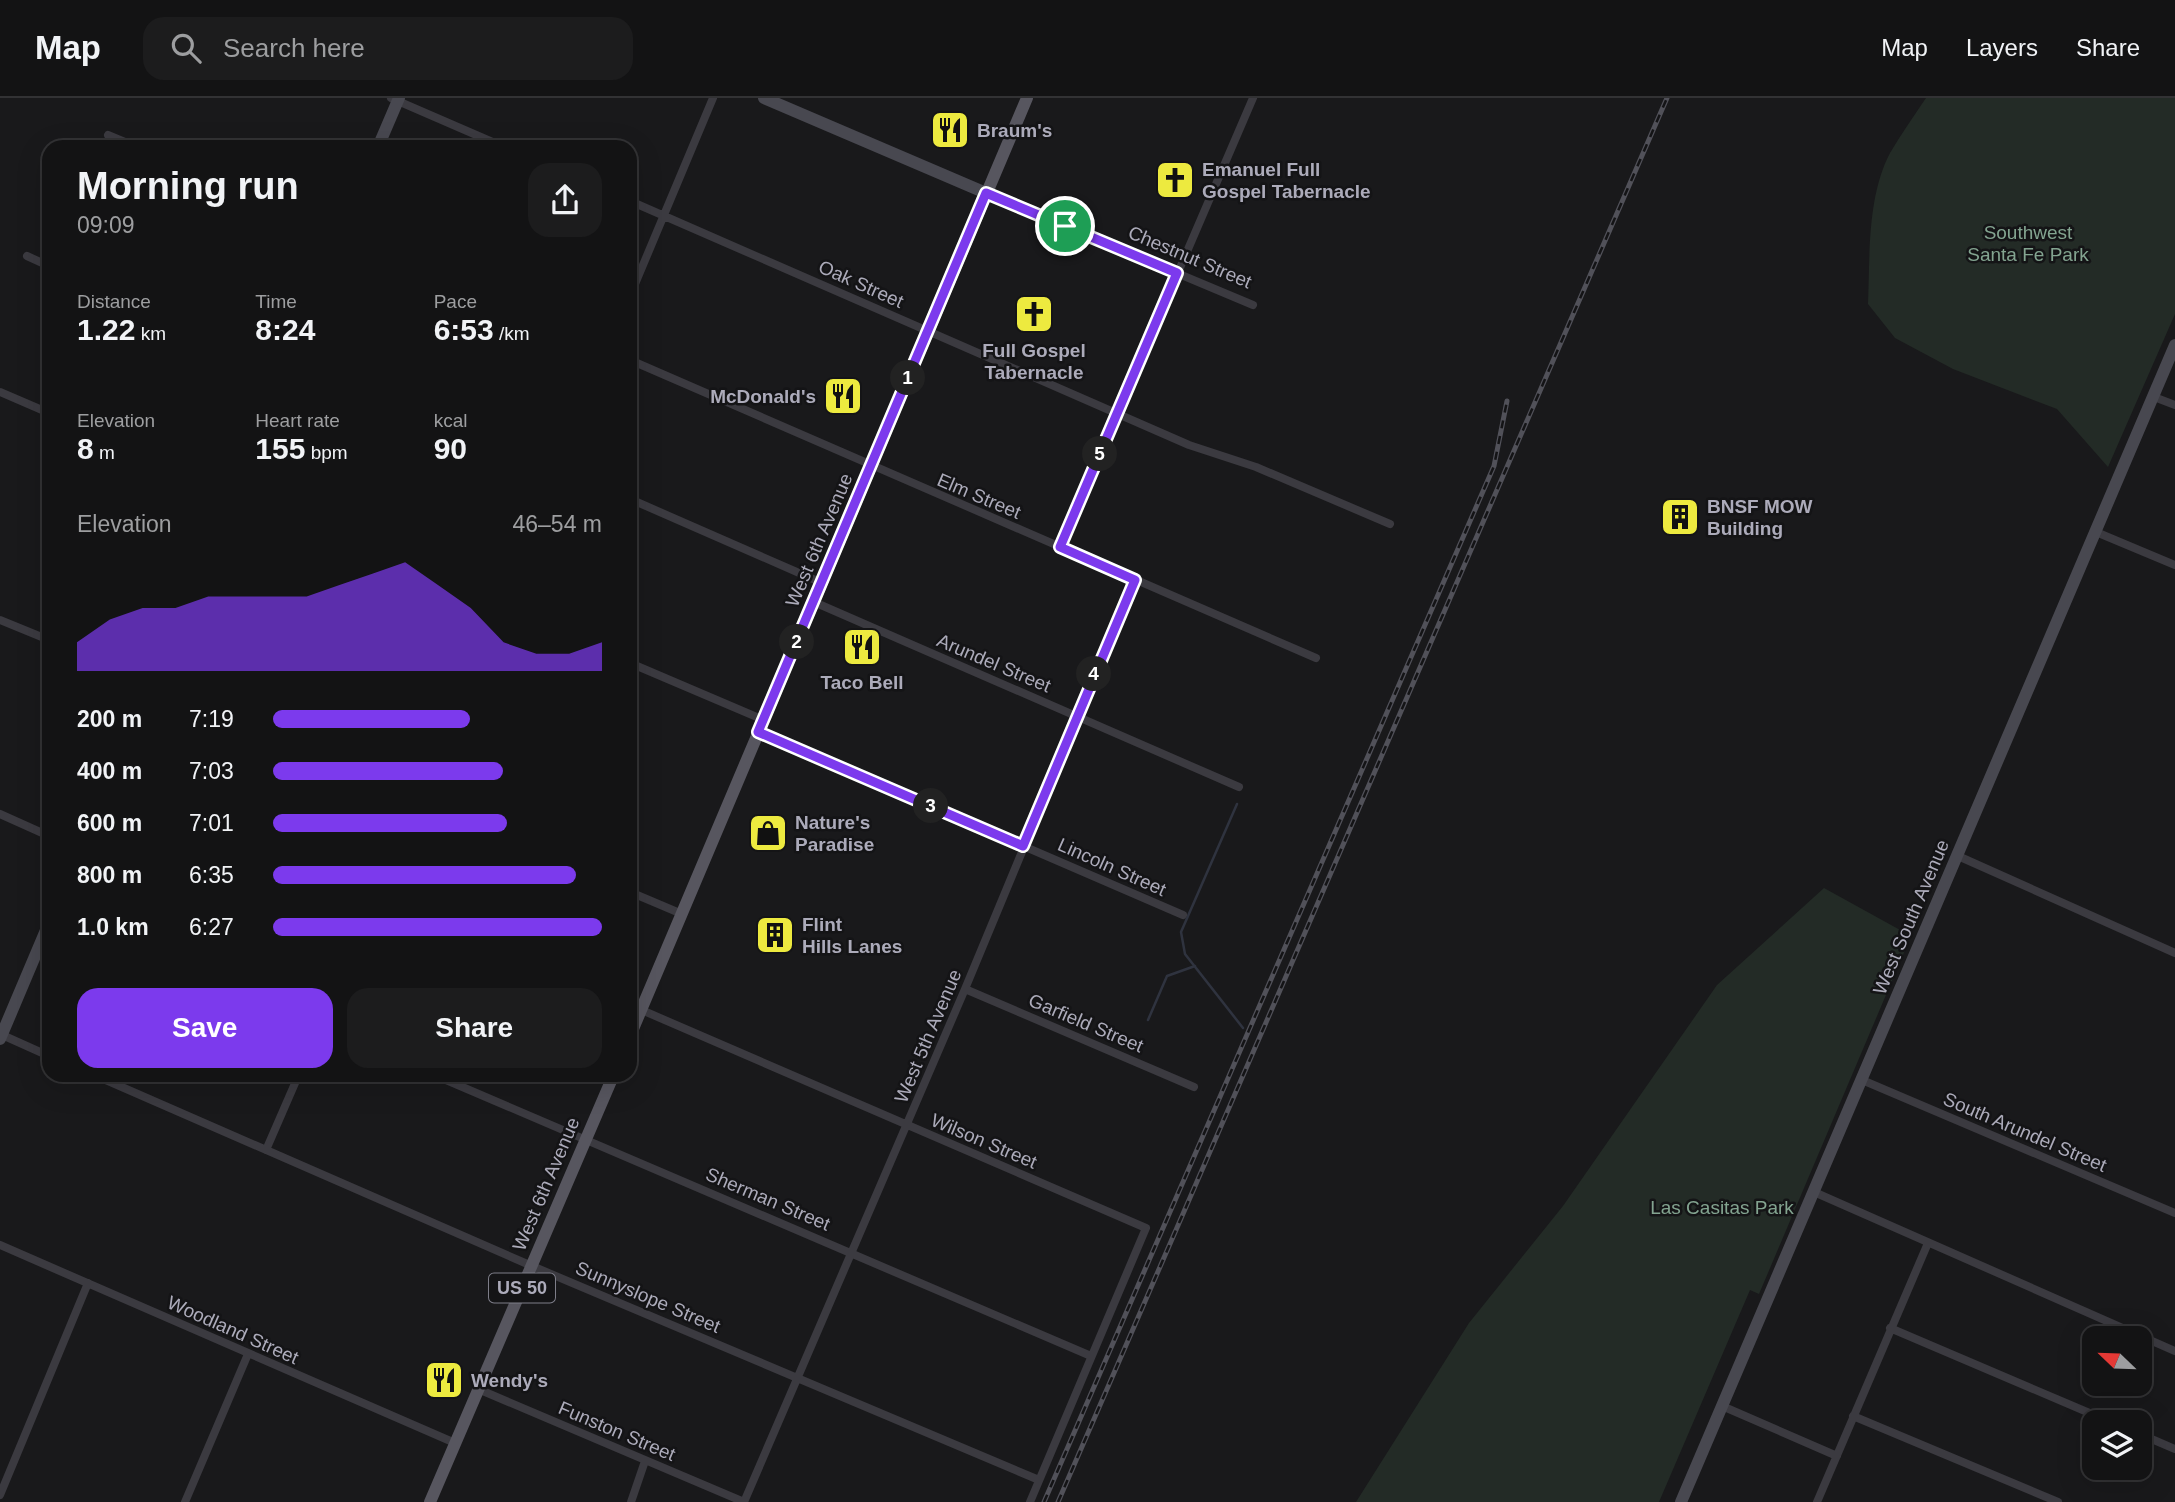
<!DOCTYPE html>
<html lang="en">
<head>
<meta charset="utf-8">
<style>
	:root { --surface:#131314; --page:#1c1c1d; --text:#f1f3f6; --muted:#9d9ea0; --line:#323234; --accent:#7c3aed }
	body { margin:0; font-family:Arial,sans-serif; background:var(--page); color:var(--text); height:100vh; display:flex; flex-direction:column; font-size:26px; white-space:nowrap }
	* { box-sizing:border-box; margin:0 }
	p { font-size:23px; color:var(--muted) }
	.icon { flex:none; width:38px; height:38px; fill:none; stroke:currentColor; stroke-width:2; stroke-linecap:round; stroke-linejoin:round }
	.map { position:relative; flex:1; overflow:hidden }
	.sheet { position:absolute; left:42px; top:42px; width:595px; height:942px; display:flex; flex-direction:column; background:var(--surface); border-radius:21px; box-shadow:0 7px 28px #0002,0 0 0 2px var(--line) }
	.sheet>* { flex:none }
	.needle { width:46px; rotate:293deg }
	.tools { position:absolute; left:2082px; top:1228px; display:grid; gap:14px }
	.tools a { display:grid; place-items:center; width:70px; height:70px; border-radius:14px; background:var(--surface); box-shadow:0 7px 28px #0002,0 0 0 2px var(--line); font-size:35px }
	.pin { position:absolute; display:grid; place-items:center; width:60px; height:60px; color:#fff; margin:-30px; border:4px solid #fff; border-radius:50%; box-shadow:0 2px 7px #0007 }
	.km { position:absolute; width:35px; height:35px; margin:-18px; border-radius:50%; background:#222; color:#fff; font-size:19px; line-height:35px; text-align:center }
	.round { display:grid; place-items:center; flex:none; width:74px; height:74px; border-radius:21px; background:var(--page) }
	.summary { display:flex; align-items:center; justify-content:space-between; height:119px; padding:0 35px }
	h1 { font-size:38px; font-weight:600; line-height:52px }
	.stats { display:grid; grid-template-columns:repeat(3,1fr); gap:10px; height:119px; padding:7px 35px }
	.stats div { display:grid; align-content:center }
	.stats b { font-size:30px; font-weight:600 }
	.stats small { font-size:19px; font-weight:400 }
	.stats p { font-size:19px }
	.chart { height:196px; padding:14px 35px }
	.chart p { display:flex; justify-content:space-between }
	.chart svg { width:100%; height:126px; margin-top:7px; fill:var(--accent); opacity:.7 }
	.button { display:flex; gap:14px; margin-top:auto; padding:14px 35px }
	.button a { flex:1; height:80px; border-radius:21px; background:var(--accent); color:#fff; font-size:28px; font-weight:600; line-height:80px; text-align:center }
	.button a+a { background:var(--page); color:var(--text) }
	ul { padding:0 35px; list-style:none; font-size:23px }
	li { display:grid; grid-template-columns:112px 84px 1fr; align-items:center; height:52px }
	li i { height:18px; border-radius:9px; background:var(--accent) }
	header { display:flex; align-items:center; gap:42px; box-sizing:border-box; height:98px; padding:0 35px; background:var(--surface); border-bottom:2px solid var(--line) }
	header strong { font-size:33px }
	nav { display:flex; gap:38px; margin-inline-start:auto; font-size:24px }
	.search { width:490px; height:63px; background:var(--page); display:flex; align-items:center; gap:18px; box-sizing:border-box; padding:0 24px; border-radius:21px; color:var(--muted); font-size:26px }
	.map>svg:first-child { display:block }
	.green { fill:#232b26 }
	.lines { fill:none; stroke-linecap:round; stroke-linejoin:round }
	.stream { stroke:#2f333f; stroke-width:2.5 }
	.street { stroke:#3b3a40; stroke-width:8 }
	.secondary { stroke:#484850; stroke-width:12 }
	.primary { stroke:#57565f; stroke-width:12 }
	.rail-casing { stroke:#515159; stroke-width:5 }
	.rail { stroke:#141416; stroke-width:2.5; stroke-dasharray:8; stroke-linecap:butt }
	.route-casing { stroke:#fff; stroke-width:14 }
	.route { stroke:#7c3aed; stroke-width:9 }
	.labels { text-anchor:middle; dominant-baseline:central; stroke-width:5; stroke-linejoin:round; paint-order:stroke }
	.shield { fill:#141416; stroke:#7e7e89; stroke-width:2 }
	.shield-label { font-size:18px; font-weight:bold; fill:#acabba }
	.poi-label { font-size:19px; font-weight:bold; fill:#acabba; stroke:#141416; text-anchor:start }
	.park-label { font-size:19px; fill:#83a490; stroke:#141416 }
	.street-label { font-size:19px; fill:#acabba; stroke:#141416 }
</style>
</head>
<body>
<header>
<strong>Map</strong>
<div class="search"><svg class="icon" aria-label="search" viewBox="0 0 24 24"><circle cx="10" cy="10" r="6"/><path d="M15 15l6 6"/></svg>Search here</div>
<nav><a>Map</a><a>Layers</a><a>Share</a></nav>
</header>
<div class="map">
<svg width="2175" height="1404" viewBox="0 0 2175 1404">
	<rect width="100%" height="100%" fill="#19191b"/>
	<!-- green -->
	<path class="green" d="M1926 0H2175V216L2108 369 2057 311 1953 271 1895 240 1868 206C1870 157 1867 99 1890 55 1901 36 1914 18 1926 0Z
		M1824 790 1911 838 1759 1196 1750 1192 1659 1404H1356L1469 1225 1563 1108 1717 887Z"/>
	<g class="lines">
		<!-- stream -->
		<path class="stream" d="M1237 706 1181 834 1185 856 1243 930
			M1148 922 1167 878 1195 868"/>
		<!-- street -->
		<path class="street" d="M391 0 504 49
			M108 37 137 49
			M986 95 1253 207
			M630 103 1189 347 1256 369 1390 426
			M27 158 49 168
			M630 198 713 0
			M630 262 1316 560
			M0 294 49 315
			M2154 299 2175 307
			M630 401 822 485
			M2096 434 2175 467
			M1060 449 1253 0
			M814 504 1239 689
			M0 522 49 542
			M630 565 764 622
			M759 634 1183 817
			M0 716 49 738
			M1958 758 2175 855
			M630 794 682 816
			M965 891 1194 989
			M630 907 1146 1130 1030 1404
			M0 936 49 958
			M92 976 532 1168 1039 1382
			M432 976 1091 1258
			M1862 982 2175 1115
			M266 1052 299 976
			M1814 1094 2175 1253
			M0 1147 455 1345
			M1890 1230 2113 1325
			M478 1291 744 1404 965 891 1135 482
			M1722 1308 1837 1358
			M1853 1318 2058 1404
			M2140 1336 2175 1351
			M0 1397 88 1185
			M185 1404 248 1256
			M631 1404 645 1363
			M1817 1404 1928 1145"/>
		<!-- secondary -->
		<path class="secondary" d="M764 0 986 95
			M378 49 399 0
			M0 941 49 825
			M1681 1404 2175 247"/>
		<!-- primary -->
		<path class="primary" d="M630 938 1027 0
			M430 1404 614 976"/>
		<defs>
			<path id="rail" d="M1044 1404 1494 368 1507 303
				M1058 1404 1667 0"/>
		</defs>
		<!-- rail casing -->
		<use href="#rail" class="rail-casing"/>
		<!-- rail -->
		<use href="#rail" class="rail"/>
	</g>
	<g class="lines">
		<defs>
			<path id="route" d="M986 95 1177 175 1060 449 1135 482 1023 748 758 634Z"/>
		</defs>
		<!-- route casing -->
		<use href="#route" class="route-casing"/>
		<!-- route -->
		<use href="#route" class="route"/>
	</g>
	<!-- icons -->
	<defs>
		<symbol id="restaurant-square" viewBox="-11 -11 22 22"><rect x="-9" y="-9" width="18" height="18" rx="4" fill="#edea3f" stroke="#141416"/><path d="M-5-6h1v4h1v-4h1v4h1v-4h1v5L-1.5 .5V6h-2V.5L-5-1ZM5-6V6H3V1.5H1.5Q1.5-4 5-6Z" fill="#111"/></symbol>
		<symbol id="church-square" viewBox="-11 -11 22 22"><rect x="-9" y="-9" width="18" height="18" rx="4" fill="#edea3f" stroke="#141416"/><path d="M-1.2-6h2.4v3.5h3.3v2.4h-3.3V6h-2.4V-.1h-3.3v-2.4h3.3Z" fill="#111"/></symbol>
		<symbol id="building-square" viewBox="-11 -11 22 22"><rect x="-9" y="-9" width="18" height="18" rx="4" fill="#edea3f" stroke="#141416"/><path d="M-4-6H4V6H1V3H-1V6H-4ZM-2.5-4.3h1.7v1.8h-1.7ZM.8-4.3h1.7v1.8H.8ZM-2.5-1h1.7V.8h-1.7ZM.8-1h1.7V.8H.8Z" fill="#111"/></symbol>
		<symbol id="shop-square" viewBox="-11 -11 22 22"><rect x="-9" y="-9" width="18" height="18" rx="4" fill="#edea3f" stroke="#141416"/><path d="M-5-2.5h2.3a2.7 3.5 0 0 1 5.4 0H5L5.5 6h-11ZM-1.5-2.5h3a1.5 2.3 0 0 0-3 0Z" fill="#111"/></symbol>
	</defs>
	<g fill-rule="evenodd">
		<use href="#restaurant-square" x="928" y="10" width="44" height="44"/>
		<use href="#church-square" x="1153" y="60" width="44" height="44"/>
		<use href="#church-square" x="1012" y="194" width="44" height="44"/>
		<use href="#restaurant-square" x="821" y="276" width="44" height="44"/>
		<use href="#building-square" x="1658" y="397" width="44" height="44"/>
		<use href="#restaurant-square" x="840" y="527" width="44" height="44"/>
		<use href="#shop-square" x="746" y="713" width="44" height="44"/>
		<use href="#building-square" x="753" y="815" width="44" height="44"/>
		<use href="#restaurant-square" x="422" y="1260" width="44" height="44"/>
	</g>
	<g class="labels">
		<!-- shield labels -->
		<rect class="shield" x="489" y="1175.5" width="66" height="29" rx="5"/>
		<g class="shield-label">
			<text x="522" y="1190">US 50</text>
		</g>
		<!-- poi labels -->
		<g class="poi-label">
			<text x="977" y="32">Braum's</text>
			<text x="1202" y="71">Emanuel Full<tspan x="1202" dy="22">Gospel Tabernacle</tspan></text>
			<text x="1034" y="252" text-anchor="middle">Full Gospel<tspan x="1034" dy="22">Tabernacle</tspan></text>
			<text x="816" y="298" text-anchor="end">McDonald's</text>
			<text x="1707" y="408">BNSF MOW<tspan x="1707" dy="22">Building</tspan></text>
			<text x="862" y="584" text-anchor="middle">Taco Bell</text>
			<text x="795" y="724">Nature's<tspan x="795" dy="22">Paradise</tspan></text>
			<text x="802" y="826">Flint<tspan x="802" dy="22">Hills Lanes</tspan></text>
			<text x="471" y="1282">Wendy's</text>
		</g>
		<!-- park labels -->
		<g class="park-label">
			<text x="2028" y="134">Southwest<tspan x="2028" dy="22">Santa Fe Park</tspan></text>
			<text x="1722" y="1109">Las Casitas Park</text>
		</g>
		<!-- street labels -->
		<g class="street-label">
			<text transform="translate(1190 159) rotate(23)">Chestnut Street</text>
			<text transform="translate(861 186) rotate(24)">Oak Street</text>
			<text transform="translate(979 398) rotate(23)">Elm Street</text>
			<text transform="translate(819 442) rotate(-67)">West 6th Avenue</text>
			<text transform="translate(994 565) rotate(23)">Arundel Street</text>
			<text transform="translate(1112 769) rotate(24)">Lincoln Street</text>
			<text transform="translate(1911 819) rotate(-67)">West South Avenue</text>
			<text transform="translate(1086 925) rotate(23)">Garfield Street</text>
			<text transform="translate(928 938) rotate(-67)">West 5th Avenue</text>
			<text transform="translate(2025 1034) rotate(23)">South Arundel Street</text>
			<text transform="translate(984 1043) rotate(23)">Wilson Street</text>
			<text transform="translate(546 1086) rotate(-67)">West 6th Avenue</text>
			<text transform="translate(768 1101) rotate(23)">Sherman Street</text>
			<text transform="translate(648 1199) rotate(23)">Sunnyslope Street</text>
			<text transform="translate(233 1232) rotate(24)">Woodland Street</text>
			<text transform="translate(617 1333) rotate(23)">Funston Street</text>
		</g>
	</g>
</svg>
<div class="tools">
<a><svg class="needle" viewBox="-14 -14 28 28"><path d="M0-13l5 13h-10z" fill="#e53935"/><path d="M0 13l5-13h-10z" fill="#9d9ea0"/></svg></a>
<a><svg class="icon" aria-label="layers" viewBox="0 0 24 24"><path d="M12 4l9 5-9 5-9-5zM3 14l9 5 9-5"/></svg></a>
</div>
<div class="pin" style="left:1065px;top:128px;background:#1e9e55"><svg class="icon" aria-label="arrive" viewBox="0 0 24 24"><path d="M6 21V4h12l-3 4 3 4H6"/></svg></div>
<b class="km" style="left:908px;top:280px">1</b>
<b class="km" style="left:797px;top:544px">2</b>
<b class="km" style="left:931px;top:708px">3</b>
<b class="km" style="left:1094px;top:576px">4</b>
<b class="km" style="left:1100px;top:356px">5</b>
<section class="sheet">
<div class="summary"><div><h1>Morning run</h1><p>09:09</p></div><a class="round"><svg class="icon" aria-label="share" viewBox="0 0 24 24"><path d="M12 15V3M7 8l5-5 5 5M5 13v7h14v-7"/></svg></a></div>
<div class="stats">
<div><p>Distance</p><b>1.22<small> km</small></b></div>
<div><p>Time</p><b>8:24</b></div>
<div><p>Pace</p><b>6:53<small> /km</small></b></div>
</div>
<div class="stats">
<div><p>Elevation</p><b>8<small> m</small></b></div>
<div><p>Heart rate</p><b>155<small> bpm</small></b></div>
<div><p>kcal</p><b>90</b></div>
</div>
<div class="chart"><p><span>Elevation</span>46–54 m</p>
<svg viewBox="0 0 160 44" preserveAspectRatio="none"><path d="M0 44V34L10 26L20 22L30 22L40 18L50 18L60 18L70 18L80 14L90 10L100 6L110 14L120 22L130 34L140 38L150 38L160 34V44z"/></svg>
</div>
<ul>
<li><b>200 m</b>7:19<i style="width:60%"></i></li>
<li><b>400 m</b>7:03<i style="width:70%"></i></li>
<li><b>600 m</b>7:01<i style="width:71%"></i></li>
<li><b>800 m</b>6:35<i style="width:92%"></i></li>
<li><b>1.0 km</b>6:27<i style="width:100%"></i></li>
</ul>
<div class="button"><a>Save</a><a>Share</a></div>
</section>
</div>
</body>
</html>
